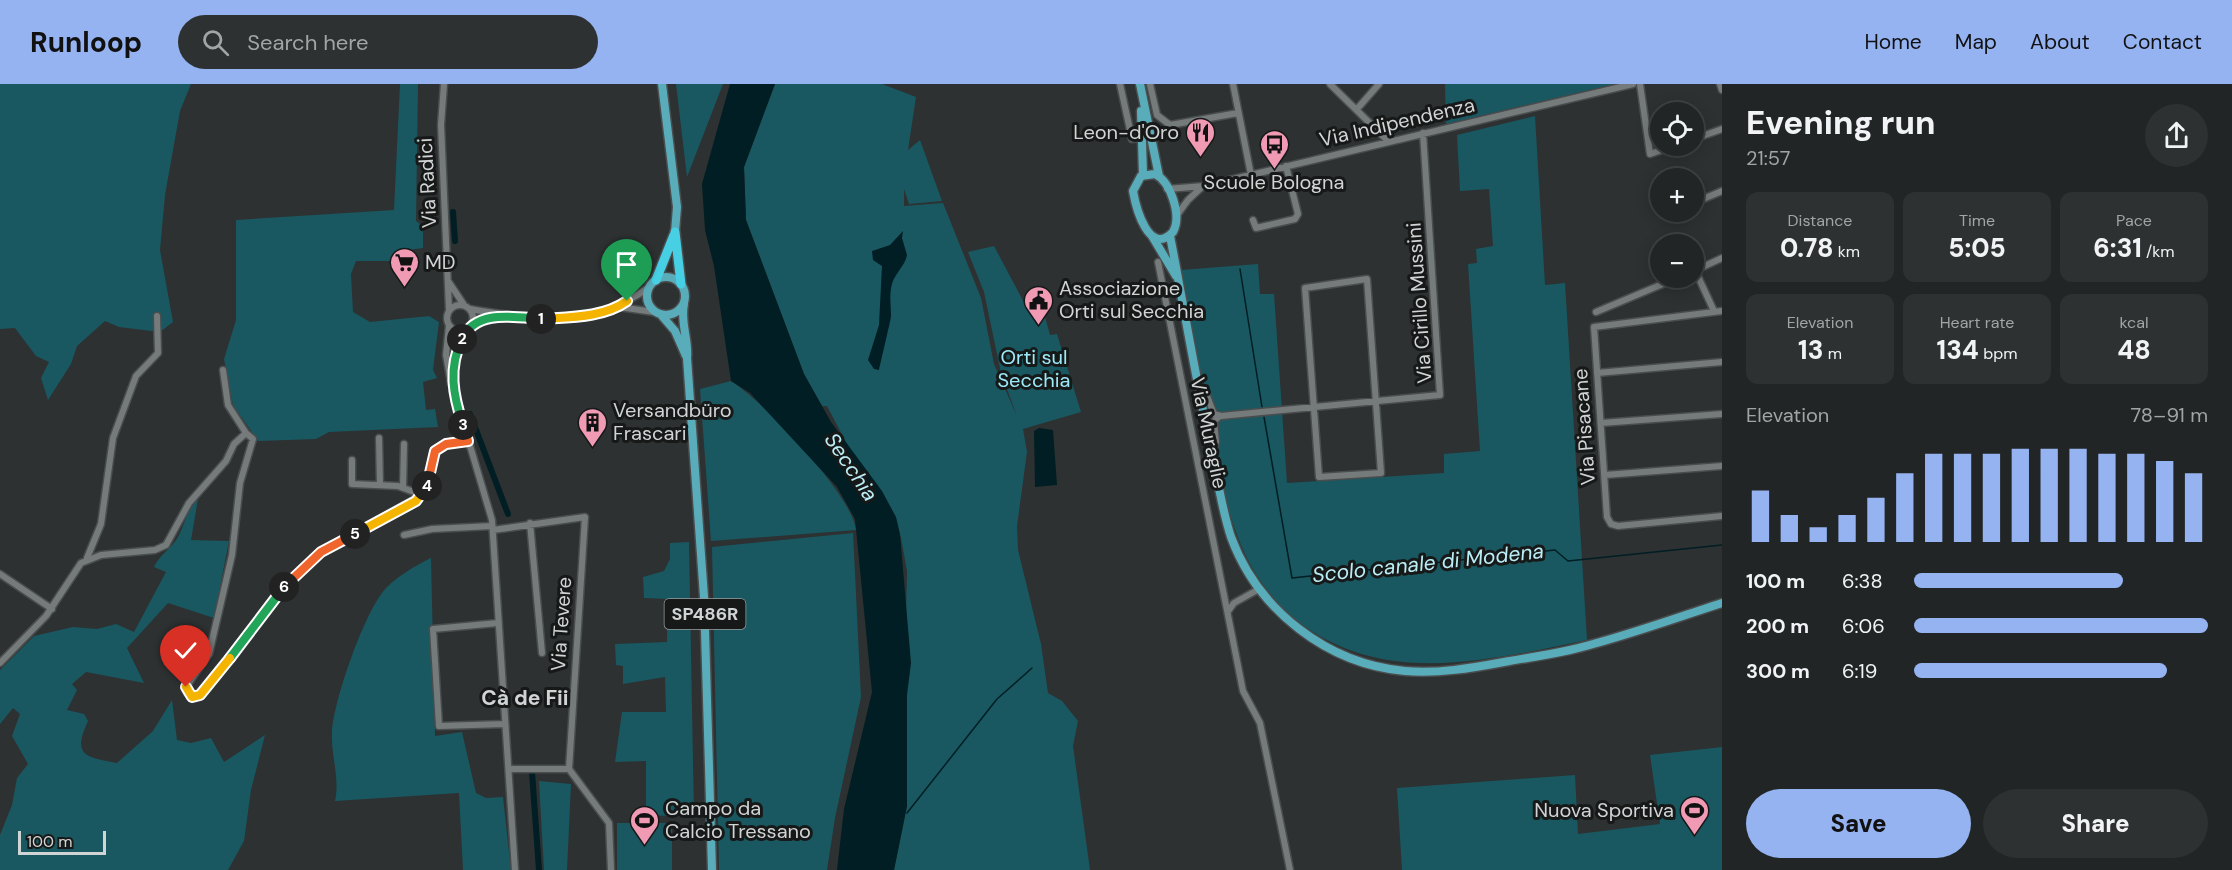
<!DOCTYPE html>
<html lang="en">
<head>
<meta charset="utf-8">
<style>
	:root { --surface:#222526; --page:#2e3132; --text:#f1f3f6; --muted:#a2a5a7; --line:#3f4243; --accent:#95b2f1 }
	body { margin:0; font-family:"DM Sans",sans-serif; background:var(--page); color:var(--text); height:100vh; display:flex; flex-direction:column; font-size:22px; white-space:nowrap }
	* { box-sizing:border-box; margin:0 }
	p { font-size:20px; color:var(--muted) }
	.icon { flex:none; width:33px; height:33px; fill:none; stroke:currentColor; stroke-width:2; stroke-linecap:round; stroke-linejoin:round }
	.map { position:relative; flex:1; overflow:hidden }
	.drawer { display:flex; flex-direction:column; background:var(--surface); width:510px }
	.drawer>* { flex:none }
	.tools { position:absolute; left:1650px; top:18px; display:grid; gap:12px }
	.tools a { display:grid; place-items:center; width:54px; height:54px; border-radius:50%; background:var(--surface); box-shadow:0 3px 15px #0003,0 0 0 2px var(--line); font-size:30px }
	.scale { position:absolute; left:18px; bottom:15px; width:88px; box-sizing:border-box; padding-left:6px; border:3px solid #d1d4d4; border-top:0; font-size:16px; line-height:21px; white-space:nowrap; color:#d1d4d4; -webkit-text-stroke:4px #171919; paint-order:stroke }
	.pin { position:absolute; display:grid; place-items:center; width:51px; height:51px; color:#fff; margin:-62px -26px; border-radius:50% 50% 50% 0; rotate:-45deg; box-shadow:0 0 6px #0007 }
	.pin .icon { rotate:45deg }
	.km { position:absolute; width:30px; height:30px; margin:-15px; border-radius:50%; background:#222; color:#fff; font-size:16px; line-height:30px; text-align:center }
	.round { display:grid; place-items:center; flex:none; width:63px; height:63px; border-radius:32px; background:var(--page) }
	.summary { display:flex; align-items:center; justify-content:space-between; height:102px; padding:0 24px }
	h1 { font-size:33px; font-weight:800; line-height:45px }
	.metrics { display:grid; grid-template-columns:repeat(3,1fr); gap:9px; height:102px; padding:6px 24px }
	.metrics div { display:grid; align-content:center; border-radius:12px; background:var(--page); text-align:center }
	.metrics b { font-size:26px; font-weight:800 }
	.metrics small { font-size:16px; font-weight:400 }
	.metrics p { font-size:16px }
	.chart { height:168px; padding:12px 24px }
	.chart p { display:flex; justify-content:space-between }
	.chart svg { width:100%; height:108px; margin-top:6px; stroke:var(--accent); stroke-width:6 }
	.cta { display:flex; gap:12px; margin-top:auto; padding:12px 24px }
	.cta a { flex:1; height:69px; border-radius:36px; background:var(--accent); color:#111; font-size:24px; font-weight:800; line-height:69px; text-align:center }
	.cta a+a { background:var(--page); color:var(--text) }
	ul { padding:0 24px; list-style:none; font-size:20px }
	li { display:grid; grid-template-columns:96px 72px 1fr; align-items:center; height:45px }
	li i { height:15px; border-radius:8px; background:var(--accent) }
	header { display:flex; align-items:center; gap:36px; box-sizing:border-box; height:84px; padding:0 30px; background:var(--accent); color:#111 }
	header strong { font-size:28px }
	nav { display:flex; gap:33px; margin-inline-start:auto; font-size:21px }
	.search { width:420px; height:54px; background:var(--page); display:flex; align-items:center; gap:15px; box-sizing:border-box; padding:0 21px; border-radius:33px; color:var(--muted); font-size:22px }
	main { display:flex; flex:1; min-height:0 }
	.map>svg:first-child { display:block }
	.green { fill:#195861 }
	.water { fill:#001e23 }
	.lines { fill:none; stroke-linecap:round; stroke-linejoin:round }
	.stream { stroke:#001e23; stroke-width:1.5 }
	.canal { stroke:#001e23; stroke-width:6 }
	.minor-casing { stroke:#4a4d4e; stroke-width:9 }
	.major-casing { stroke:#4a4d4e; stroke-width:11 }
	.highway-casing { stroke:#4a4d4e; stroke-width:12 }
	.minor { stroke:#757a7b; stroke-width:6 }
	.major { stroke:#59adba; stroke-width:8 }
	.highway { stroke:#47cfe4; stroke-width:9 }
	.split-1-casing { stroke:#fff; stroke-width:12 }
	.split-2-casing { stroke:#fff; stroke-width:12 }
	.split-3-casing { stroke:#fff; stroke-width:12 }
	.split-4-casing { stroke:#fff; stroke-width:12 }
	.split-5-casing { stroke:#fff; stroke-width:12 }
	.split-6-casing { stroke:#fff; stroke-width:12 }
	.split-7-casing { stroke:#fff; stroke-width:12 }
	.split-8-casing { stroke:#fff; stroke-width:12 }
	.split-1 { stroke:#f5b400; stroke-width:8 }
	.split-2 { stroke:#22a559; stroke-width:8 }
	.split-3 { stroke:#22a559; stroke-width:8 }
	.split-4 { stroke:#f0652b; stroke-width:8 }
	.split-5 { stroke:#f5b400; stroke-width:8 }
	.split-6 { stroke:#f0652b; stroke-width:8 }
	.split-7 { stroke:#22a559; stroke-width:8 }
	.split-8 { stroke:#f5b400; stroke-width:8 }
	.labels { text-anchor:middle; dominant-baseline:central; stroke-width:6; stroke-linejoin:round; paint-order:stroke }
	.shield { fill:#171919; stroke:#999c9c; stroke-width:1.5 }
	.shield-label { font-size:18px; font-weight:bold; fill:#d1d4d4 }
	.street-label { font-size:20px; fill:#d1d4d4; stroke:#171919 }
	.poi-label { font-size:20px; fill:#d1d4d4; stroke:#171919; text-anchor:start }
	.park-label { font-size:20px; fill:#9ceaf8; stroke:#171919 }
	.water-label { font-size:21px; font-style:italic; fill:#bbedf6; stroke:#171919 }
	.neighbourhood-label { font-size:21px; font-weight:bold; fill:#d1d4d4; stroke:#171919 }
</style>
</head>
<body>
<header>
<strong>Runloop</strong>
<div class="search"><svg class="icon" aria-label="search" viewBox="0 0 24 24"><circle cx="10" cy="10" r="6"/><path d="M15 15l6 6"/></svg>Search here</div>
<nav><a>Home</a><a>Map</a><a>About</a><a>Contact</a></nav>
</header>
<main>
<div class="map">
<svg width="1722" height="786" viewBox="0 0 1722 786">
	<rect width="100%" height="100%" fill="#2d3132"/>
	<!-- green -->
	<path class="green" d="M0 0H191L180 27 165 111 160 166 173 238 160 248 119 243 105 237 77 262 71 280 48 316 41 294 49 278 36 272 15 244 0 245Z
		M400 0H418L416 137 423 142V164L408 166 407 177H356L351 190 353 228 370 238 429 232 439 238 433 286 437 294 423 298 426 326 435 325 438 343 329 348 316 355 258 357 233 321 224 275 236 236V136L394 126Z
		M676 0H723L687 93Z
		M775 0H882L916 13 908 66 920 56 942 117 909 120 904 105V122L943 119 981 214 994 280 1017 332 1001 289 984 208 968 168 994 162 1028 226 1042 222 1050 251 1057 250 1081 328 1023 345 1027 368 1017 442 1018 466 1041 560 1048 609 1062 617 1078 637 1073 662 1090 786H894L907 722 904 618 907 487 901 454 892 433 857 379 827 322H822L804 290 746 136 744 83Z
		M1445 0H1615L1446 40Z
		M1535 32 1545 201 1565 199 1587 556C1492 575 1390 603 1304 542 1275 521 1252 490 1239 456 1230 434 1219 395 1218 372 1217 361 1219 351 1217 340L1219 335 1201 292 1181 186 1258 180 1260 210H1274L1287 399 1444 389V370L1480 367 1468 180 1477 179 1476 165 1493 162 1489 105 1460 107 1457 51Z
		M731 297C762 316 852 410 856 446L711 457 700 305Z
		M198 415 191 456 229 457 214 534 168 519 127 564 144 599 86 588 72 600 77 606 67 626 84 630 88 637C72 672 85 673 117 679L153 647 172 616 177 656 191 659 211 654 224 678 265 651 251 706 244 757 228 786H0V751L12 721 17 694 28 680 12 652 20 630 13 624 0 640V586L34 552 73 543 97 545 116 540 134 548 166 488 154 483C160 470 171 465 178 453 185 440 187 425 198 415Z
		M853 449 861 613 835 734 827 786H719L712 463Z
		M689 458 694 733 646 731V677L615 678 622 628H666L665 593 623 600V582L616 581 615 560 667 558 668 515 644 514 643 493 664 487 670 475V459Z
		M431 474 435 652 462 648 476 709 486 714 503 713 511 786H463L459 709 335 717C340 694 331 672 332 649 333 618 365 526 386 504 399 491 415 482 431 474Z
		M1722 663V786H1402L1397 704 1575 691 1578 750 1660 740 1650 671Z
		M539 697 571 700 567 786H544Z
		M617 739H672V786H617Z"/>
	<!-- water -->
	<path class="water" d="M730 0H775L744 83 746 136 804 290 831 338 882 407 896 433 900 450 911 579 907 611V722L894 786H837L844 725 872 608 855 435 837 403 750 309 731 297 714 182 705 146 702 100Z
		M903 147 902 154 907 171C905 182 895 189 892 200 889 210 891 222 891 232 891 235 880 281 879 286L874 285 868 276 879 241 882 182 873 176 872 167 890 161Z
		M1039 344 1053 346 1057 401 1035 403 1034 347Z"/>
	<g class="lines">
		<!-- stream -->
		<path class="stream" d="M1240 185 1262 323
			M1264 333 1292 494 1555 466 1568 477 1722 461
			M907 729 997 615 1032 584"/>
		<!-- canal -->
		<path class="canal" d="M453 128 455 157
			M470 330 508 430
			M532 688 539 786"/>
		<defs>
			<path id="minor" d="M444 0 441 41 449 226
				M1120 0 1132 55 1141 54
				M1150 0 1157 31 1170 41 1238 29
				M1233 0 1251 91
				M1330 0 1387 56
				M1640 0 1650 70 1674 62
				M1720 0 1722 6
				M1357 25 1379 0
				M1694 55 1722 45
				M1167 105 1204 102 1633 0
				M1703 115 1722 107
				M1177 131 1188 116 1203 102
				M1253 136 1256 144 1295 135 1298 130 1286 82
				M1158 178 1243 607 1260 639 1290 786
				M1695 186 1714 227
				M1694 187 1722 174
				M1367 195 1381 389 1319 393 1305 204Z
				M448 197 464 221
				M447 234a13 13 0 1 1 26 0a13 13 0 1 1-26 0Z
				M619 223 654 228
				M470 225C533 236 592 244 648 204
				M1722 227 1594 243 1607 433 1611 440 1618 442 1722 432
				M1596 228 1677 194
				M449 241 446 271 451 299
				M471 241 499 231
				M223 286 228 321 246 349
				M1597 289 1722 278
				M451 300 454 273 467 245
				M452 301 492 436 515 786
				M1198 302 1207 312 1214 330 1221 332 1440 311 1423 49
				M1601 339 1722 330
				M379 354 380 401
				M1212 369 1216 358 1214 337 1220 332
				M352 376V400L398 402 422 411
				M1605 391 1722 382
				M403 404 404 360
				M530 439 542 569
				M493 446 585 433 569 685
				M404 451 432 445 492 442
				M87 474 101 440 113 354 136 292 158 269 157 232
				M0 490 52 525
				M1229 526 1234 519 1259 505
				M498 539 433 545 439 642 505 640
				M0 579 46 532 81 479 101 471 155 466 166 461 189 419 226 377 234 360 246 349 253 355 240 399 232 471 209 570 186 603 187 609 195 614C209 607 219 587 229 575 257 538 284 498 321 468L422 411 427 405 435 367 446 360 468 357
				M509 685H569
				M569 685 609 739 611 786"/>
			<path id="major" d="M662 0 677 123 675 148
				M1140 0 1159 92
				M1141 27 1143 90
				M1155 90C1171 98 1182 132 1173 148 1149 173 1136 124 1133 107L1141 92Z
				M1152 152 1176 192
				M1170 152C1184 223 1196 297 1212 369 1218 397 1222 426 1231 453 1258 526 1327 580 1405 587 1437 590 1472 584 1504 578 1526 574 1548 571 1570 566 1621 554 1672 535 1722 519
				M647 212a19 19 0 1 1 38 0a19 19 0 1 1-38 0Z
				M684 220C680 239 689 256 687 274L704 513 712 786
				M662 232 675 247 686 272"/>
			<path id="highway" d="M675 148 681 200
				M656 196 674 151"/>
		</defs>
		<!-- minor casing -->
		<use href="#minor" class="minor-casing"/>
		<!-- major casing -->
		<use href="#major" class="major-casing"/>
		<!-- highway casing -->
		<use href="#highway" class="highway-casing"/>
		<!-- minor -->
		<use href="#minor" class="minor"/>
		<!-- major -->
		<use href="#major" class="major"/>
		<!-- highway -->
		<use href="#highway" class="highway"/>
	</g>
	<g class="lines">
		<defs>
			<path id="split-1" d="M541 235C569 233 603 234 627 217"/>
			<path id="split-2" d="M462 255C476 225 514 233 541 235"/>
			<path id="split-3" d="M462 255C448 284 453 311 463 341"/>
			<path id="split-4" d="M427 402 435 367 446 360 468 357 463 341"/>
			<path id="split-5" d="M355 450 416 417 427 402"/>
			<path id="split-6" d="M284 503 321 468 355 450"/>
			<path id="split-7" d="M230 574 284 503"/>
			<path id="split-8" d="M186 603 192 613 200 611 230 574"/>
		</defs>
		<!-- split-1 casing -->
		<use href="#split-1" class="split-1-casing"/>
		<!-- split-2 casing -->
		<use href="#split-2" class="split-2-casing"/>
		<!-- split-3 casing -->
		<use href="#split-3" class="split-3-casing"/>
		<!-- split-4 casing -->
		<use href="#split-4" class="split-4-casing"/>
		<!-- split-5 casing -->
		<use href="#split-5" class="split-5-casing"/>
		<!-- split-6 casing -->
		<use href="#split-6" class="split-6-casing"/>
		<!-- split-7 casing -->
		<use href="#split-7" class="split-7-casing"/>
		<!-- split-8 casing -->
		<use href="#split-8" class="split-8-casing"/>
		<!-- split-1 -->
		<use href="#split-1" class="split-1"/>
		<!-- split-2 -->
		<use href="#split-2" class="split-2"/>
		<!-- split-3 -->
		<use href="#split-3" class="split-3"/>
		<!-- split-4 -->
		<use href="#split-4" class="split-4"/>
		<!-- split-5 -->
		<use href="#split-5" class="split-5"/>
		<!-- split-6 -->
		<use href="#split-6" class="split-6"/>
		<!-- split-7 -->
		<use href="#split-7" class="split-7"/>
		<!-- split-8 -->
		<use href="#split-8" class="split-8"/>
	</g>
	<!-- icons -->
	<defs>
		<symbol id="restaurant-pin" viewBox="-11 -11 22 30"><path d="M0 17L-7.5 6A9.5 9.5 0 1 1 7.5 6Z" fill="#f09ab4" stroke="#171919"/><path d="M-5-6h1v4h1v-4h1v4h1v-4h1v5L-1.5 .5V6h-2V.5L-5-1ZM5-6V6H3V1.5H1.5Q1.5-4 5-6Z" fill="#111"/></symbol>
		<symbol id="bus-pin" viewBox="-11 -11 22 30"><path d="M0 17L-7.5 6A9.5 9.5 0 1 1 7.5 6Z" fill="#f09ab4" stroke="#171919"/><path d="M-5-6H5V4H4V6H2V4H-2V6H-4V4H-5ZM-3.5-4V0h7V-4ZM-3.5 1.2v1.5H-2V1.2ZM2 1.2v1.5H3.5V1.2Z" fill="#111"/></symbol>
		<symbol id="supermarket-pin" viewBox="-11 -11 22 30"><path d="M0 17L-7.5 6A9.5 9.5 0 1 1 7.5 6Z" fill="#f09ab4" stroke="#171919"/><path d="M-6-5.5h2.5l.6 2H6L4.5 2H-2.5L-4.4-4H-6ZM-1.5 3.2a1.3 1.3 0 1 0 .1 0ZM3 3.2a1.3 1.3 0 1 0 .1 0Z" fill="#111"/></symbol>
		<symbol id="civic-pin" viewBox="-11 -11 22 30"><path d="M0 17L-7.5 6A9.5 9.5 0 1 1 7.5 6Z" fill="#f09ab4" stroke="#171919"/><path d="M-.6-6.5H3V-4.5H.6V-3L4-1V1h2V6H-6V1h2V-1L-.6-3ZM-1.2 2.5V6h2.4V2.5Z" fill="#111"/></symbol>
		<symbol id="building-pin" viewBox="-11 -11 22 30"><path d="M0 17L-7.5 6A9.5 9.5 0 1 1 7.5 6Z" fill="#f09ab4" stroke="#171919"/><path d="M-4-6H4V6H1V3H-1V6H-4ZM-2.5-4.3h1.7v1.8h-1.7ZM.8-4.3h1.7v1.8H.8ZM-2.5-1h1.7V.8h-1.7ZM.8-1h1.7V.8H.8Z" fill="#111"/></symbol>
		<symbol id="stadium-pin" viewBox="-11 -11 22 30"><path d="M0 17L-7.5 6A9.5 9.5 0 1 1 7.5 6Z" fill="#f09ab4" stroke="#171919"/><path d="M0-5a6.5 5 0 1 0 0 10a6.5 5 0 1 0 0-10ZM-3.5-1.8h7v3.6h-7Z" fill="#111"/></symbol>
	</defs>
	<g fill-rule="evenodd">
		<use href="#restaurant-pin" x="1184" y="32" width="33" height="45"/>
		<use href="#bus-pin" x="1258" y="44" width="33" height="45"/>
		<use href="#supermarket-pin" x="388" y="162" width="33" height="45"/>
		<use href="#civic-pin" x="1022" y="200" width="33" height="45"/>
		<use href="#building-pin" x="576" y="322" width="33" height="45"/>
		<use href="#stadium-pin" x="1678" y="710" width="33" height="45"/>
		<use href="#stadium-pin" x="628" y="720" width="33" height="45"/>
	</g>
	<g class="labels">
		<!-- shield labels -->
		<rect class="shield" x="664.5" y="515" width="81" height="30" rx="4.5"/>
		<g class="shield-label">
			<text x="705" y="530">SP486R</text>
		</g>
		<!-- street labels -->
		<g class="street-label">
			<text transform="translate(1397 38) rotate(-13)">Via Indipendenza</text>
			<text transform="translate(427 99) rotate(-93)">Via Radici</text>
			<text transform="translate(1419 219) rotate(-94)">Via Cirillo Mussini</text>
			<text transform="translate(1584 343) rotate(-94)">Via Pisacane</text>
			<text transform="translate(1209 349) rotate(78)">Via Muraglie</text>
			<text transform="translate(561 540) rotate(-86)">Via Tevere</text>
		</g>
		<!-- poi labels -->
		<g class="poi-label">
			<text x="1179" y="48" text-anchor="end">Leon-d'Oro</text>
			<text x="1274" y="98" text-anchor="middle">Scuole Bologna</text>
			<text x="425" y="178">MD</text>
			<text x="1059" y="204">Associazione<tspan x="1059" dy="23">Orti sul Secchia</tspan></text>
			<text x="613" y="326">Versandbüro<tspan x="613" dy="23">Frascari</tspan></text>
			<text x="665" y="724">Campo da<tspan x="665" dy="23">Calcio Tressano</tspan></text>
			<text x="1674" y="726" text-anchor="end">Nuova Sportiva</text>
		</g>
		<!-- park labels -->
		<g class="park-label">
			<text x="1034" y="273">Orti sul<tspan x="1034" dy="23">Secchia</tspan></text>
		</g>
		<!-- water labels -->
		<g class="water-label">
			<text transform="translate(851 383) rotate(56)">Secchia</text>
			<text transform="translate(1428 479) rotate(-6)">Scolo canale di Modena</text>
		</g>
		<!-- neighbourhood labels -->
		<g class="neighbourhood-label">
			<text x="525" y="614">Cà de Fii</text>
		</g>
	</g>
</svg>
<div class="tools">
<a><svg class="icon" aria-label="locate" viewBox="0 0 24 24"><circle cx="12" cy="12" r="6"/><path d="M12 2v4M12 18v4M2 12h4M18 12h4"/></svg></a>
<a>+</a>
<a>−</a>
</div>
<div class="scale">100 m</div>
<div class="pin" style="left:627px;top:217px;background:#1e9e55"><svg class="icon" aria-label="arrive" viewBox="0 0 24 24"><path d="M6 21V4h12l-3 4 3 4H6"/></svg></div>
<div class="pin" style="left:186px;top:603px;background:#d93025"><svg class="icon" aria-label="check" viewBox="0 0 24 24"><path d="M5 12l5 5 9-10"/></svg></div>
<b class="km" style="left:541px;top:235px">1</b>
<b class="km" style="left:462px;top:255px">2</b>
<b class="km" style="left:463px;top:341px">3</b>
<b class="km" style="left:427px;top:402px">4</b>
<b class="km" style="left:355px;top:450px">5</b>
<b class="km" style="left:284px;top:503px">6</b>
</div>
<section class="drawer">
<div class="summary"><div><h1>Evening run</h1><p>21:57</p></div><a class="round"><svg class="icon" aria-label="share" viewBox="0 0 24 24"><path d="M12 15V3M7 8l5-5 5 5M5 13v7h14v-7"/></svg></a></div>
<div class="metrics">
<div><p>Distance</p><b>0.78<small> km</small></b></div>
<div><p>Time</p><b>5:05</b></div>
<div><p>Pace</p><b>6:31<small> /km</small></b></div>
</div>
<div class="metrics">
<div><p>Elevation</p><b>13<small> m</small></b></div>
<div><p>Heart rate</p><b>134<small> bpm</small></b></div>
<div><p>kcal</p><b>48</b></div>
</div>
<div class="chart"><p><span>Elevation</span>78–91 m</p>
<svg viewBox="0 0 160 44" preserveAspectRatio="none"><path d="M5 44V23M15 44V33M25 44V38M35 44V33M45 44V26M55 44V16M65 44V8M75 44V8M85 44V8M95 44V6M105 44V6M115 44V6M125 44V8M135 44V8M145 44V11M155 44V16"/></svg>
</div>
<ul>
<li><b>100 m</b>6:38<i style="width:71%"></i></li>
<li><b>200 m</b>6:06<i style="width:100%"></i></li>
<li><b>300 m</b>6:19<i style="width:86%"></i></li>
</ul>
<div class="cta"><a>Save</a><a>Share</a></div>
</section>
</main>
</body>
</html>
